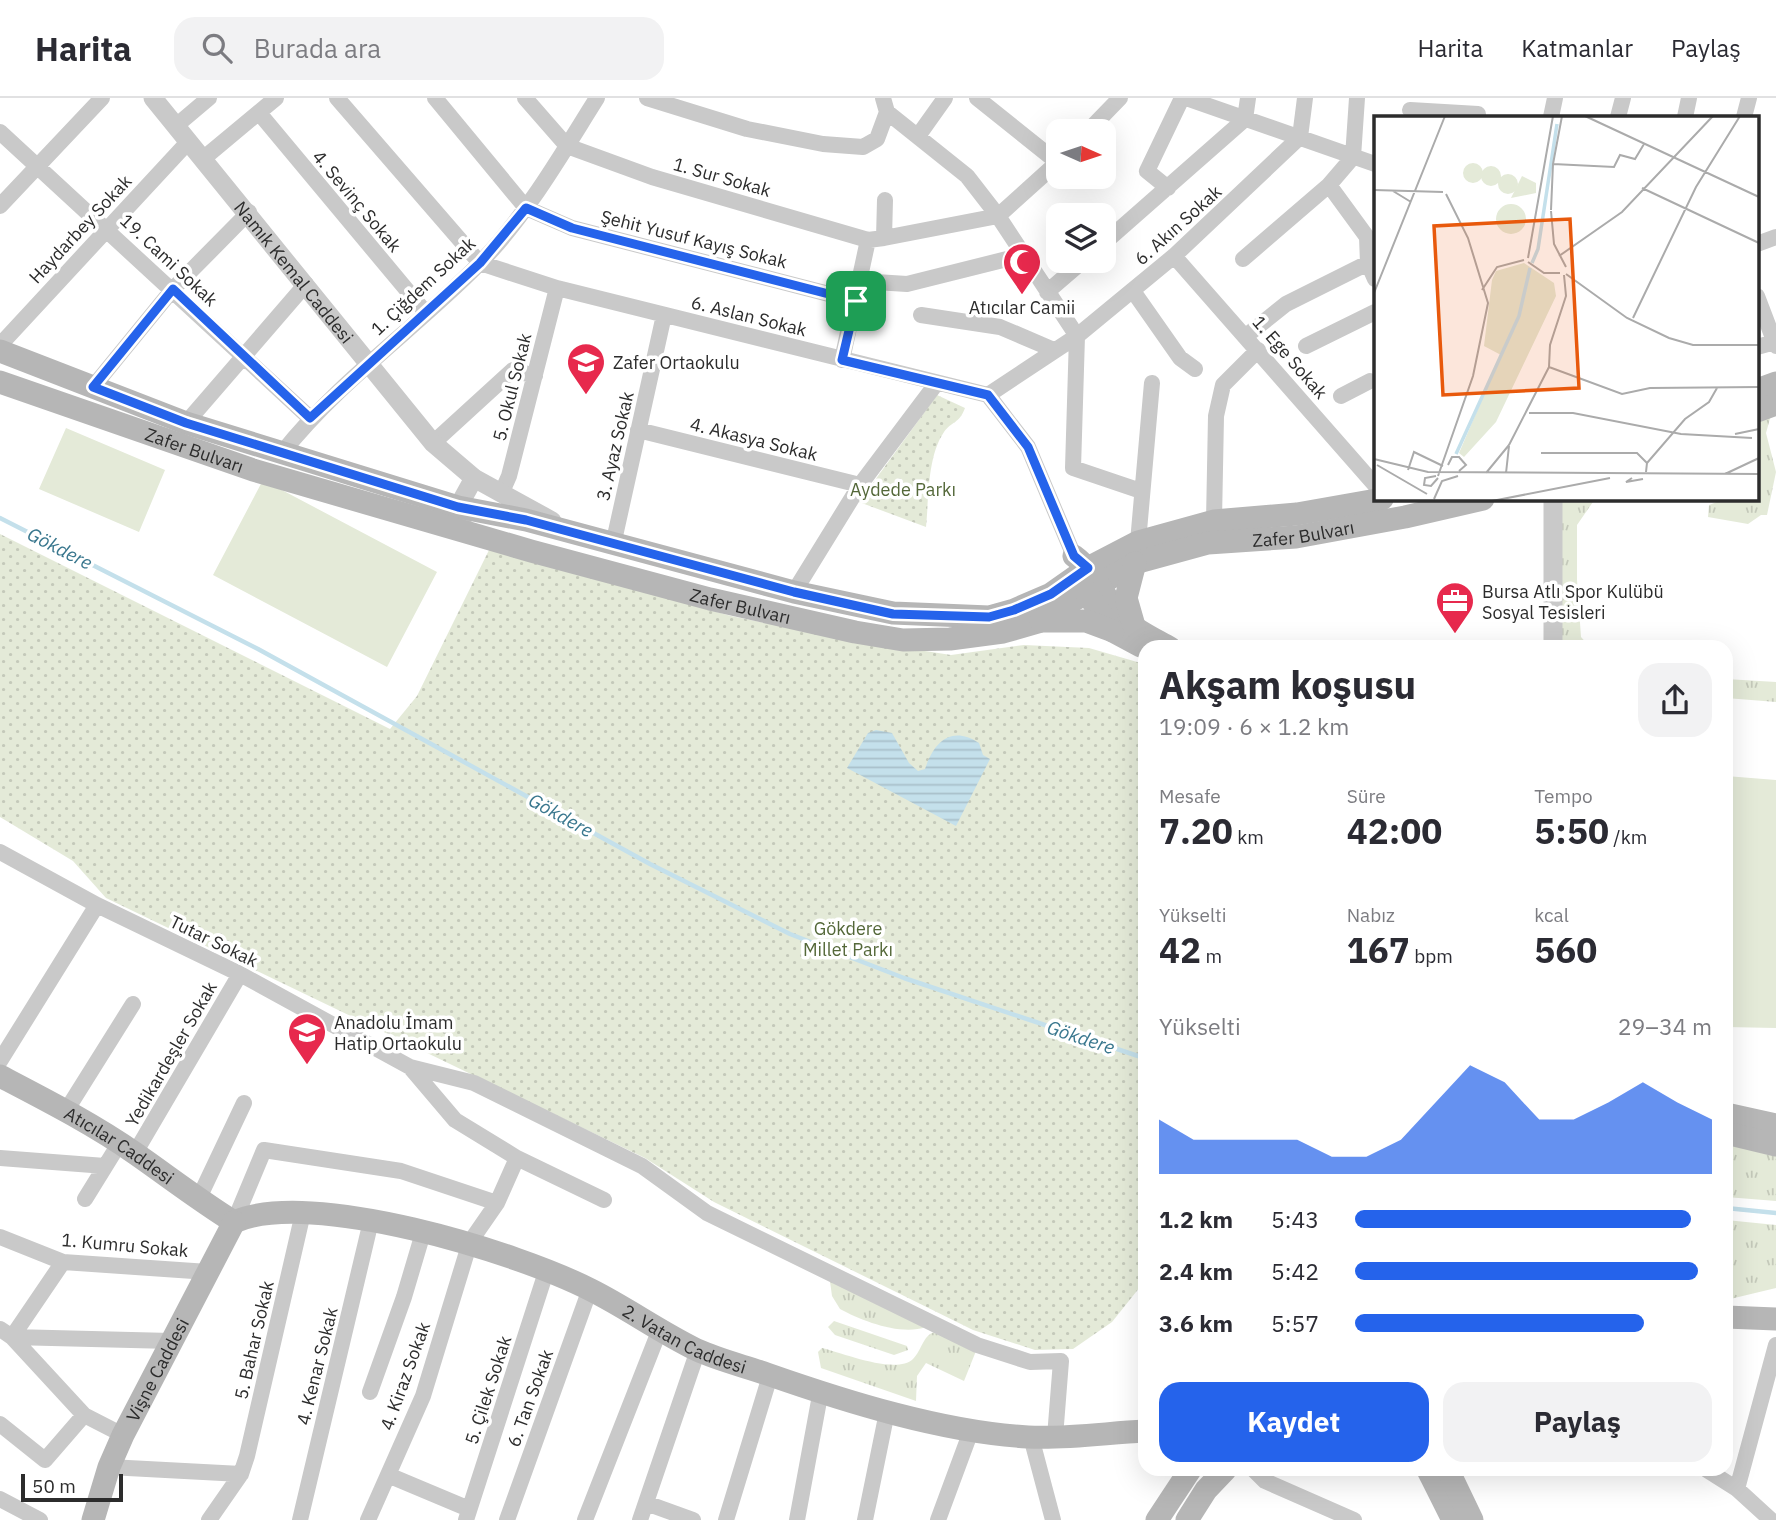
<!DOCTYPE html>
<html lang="tr">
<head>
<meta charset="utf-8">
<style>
	:root { --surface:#fff; --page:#f2f2f3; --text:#2b2b33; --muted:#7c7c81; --line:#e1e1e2; --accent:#2563eb }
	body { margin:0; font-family:"IBM Plex Sans",sans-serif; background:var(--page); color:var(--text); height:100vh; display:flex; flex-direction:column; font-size:26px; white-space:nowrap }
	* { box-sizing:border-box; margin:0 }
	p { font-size:23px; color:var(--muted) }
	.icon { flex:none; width:38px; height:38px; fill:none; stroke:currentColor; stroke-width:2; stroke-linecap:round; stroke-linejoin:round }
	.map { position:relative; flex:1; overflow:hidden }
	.side { position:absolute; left:1138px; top:542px; width:595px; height:836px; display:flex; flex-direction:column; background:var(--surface); border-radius:21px; box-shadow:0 7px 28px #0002 }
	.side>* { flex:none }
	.needle { width:46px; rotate:93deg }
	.controls { position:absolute; left:1046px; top:21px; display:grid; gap:14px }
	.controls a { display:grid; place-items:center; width:70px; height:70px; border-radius:14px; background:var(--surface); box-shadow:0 7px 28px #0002; font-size:35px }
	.scale { position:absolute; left:21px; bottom:18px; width:102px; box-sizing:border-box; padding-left:7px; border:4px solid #2c2c2c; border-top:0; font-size:19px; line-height:24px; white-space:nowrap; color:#2c2c2c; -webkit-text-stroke:5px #fff; paint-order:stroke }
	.pin { position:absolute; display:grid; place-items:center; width:60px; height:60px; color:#fff; margin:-30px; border-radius:14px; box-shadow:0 4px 10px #0006 }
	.round { display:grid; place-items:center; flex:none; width:74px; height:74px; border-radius:21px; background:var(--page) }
	.headline { display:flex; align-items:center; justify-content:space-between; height:119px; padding:0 21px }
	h1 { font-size:38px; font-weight:800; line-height:52px }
	.metrics { display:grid; grid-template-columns:repeat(3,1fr); gap:10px; height:119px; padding:7px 21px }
	.metrics div { display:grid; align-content:center }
	.metrics b { font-size:35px; font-weight:800 }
	.metrics small { font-size:19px; font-weight:400 }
	.metrics p { font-size:19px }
	.chart { height:196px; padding:14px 21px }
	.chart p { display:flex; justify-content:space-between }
	.chart svg { width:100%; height:126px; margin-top:7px; fill:var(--accent); opacity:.7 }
	.button { display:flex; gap:14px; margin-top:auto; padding:14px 21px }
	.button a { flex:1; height:80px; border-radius:21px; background:var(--accent); color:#fff; font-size:28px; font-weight:800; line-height:80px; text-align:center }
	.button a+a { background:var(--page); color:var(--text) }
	ul { padding:0 21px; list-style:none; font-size:23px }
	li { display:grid; grid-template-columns:112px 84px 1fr; align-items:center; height:52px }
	li i { height:18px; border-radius:9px; background:var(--accent) }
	header { display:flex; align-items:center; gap:42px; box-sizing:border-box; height:98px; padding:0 35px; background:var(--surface); border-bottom:2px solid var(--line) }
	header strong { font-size:33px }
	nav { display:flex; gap:38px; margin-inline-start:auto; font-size:24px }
	.search { width:490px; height:63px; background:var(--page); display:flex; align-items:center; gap:18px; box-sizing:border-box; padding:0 24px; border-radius:21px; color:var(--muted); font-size:26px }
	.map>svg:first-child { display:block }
	.grass { fill:url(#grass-tufts) }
	.park { fill:url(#park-dots) }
	.pitch { fill:#e4ead8 }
	.water { fill:url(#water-rules) }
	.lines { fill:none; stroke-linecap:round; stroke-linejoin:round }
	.stream { stroke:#c4e0eb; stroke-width:4.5 }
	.minor { stroke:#c9c9c9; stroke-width:16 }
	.tertiary { stroke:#c9c9c9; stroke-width:19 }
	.secondary { stroke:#b6b6b6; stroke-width:23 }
	.route-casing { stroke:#fff; stroke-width:14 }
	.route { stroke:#2563eb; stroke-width:9 }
	.labels { text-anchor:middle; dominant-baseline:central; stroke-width:7; stroke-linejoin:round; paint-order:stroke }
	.street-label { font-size:18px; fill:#2c2c2c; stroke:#fff }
	.poi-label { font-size:18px; fill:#2c2c2c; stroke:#fff; text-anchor:start }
	.park-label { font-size:18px; fill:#546839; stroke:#fff }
	.water-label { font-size:19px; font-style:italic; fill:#39778e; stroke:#fff }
	.inset-river { fill:none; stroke:#c4e0eb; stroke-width:3.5 }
	.inset-road { fill:none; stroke:#ababab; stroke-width:2 }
	.view { fill:#e8590c; fill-opacity:0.15; stroke:#e8590c; stroke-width:3.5 }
	.inset-edge { fill:none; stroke:#2c2c2c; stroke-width:3.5 }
</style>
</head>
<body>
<header>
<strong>Harita</strong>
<div class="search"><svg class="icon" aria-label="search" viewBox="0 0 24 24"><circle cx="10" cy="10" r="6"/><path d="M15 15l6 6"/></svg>Burada ara</div>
<nav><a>Harita</a><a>Katmanlar</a><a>Paylaş</a></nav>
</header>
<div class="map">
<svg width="1776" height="1422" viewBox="0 0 1776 1422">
	<defs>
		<pattern id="grass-tufts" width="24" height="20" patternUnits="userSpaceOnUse" patternTransform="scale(1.75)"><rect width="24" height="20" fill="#e4ead8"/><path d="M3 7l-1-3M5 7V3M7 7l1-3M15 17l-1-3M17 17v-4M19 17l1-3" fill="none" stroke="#c4c9ba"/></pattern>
		<pattern id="park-dots" width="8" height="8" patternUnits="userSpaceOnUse" patternTransform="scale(1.75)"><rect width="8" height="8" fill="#e4ead8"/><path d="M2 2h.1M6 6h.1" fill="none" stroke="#c4c9ba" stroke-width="1.8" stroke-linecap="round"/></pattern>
		<pattern id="water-rules" width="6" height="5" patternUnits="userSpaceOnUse" patternTransform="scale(1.75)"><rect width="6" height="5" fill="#c4e0eb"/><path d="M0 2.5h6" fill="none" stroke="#a9c0ca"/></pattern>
	</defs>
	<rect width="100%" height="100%" fill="#fff"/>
	<!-- grass -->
	<path class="grass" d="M1757 315 1771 317 1766 335 1776 374 1767 417H1761L1748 426 1708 419 1709 407 1725 401H1757Z
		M1561 401H1595L1577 427V482L1581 539 1590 549 1558 550Z
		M1726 581 1776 584V604L1726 600Z
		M1726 1042 1776 1052V1103L1726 1099Z
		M1726 1122 1776 1127V1190L1726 1202Z
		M829 1176 926 1229C901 1238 862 1223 840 1211L832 1198Z
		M834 1223 907 1248 908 1252 894 1257 835 1237 828 1229Z
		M938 1233 976 1253 964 1283 926 1265 917 1278 916 1303 821 1270 818 1254 822 1250C843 1255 896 1277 913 1261 923 1251 922 1236 938 1233Z"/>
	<!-- park -->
	<path class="park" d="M937 297 965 310C959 326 952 323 944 334 927 359 929 400 926 429L859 404Z
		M0 436 390 631 417 598 490 450 731 518 835 539 951 557 1024 547 1089 550 1144 566V1184L1112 1224 1073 1251 1035 1252 973 1232 714 1104 645 1060 106 800 73 763 0 719Z"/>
	<!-- pitch -->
	<path class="pitch" d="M66 330 165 372 139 434 39 391Z
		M263 382 437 474 387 569 213 477Z
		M1726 678 1776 682V930L1726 929Z"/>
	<!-- water -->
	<path class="water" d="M876 632 892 635 909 665 918 673 925 671C934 644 951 627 979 645L983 657 990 661 956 728 847 670 868 635Z"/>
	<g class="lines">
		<!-- stream -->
		<path class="stream" d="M0 420 258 551 650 766 790 836 904 880 1144 960
			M1726 1110 1776 1115"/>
		<!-- minor -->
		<path class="minor" d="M337 0 480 165 557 190 988 297 1077 238 1174 158 1300 39 1305 0
			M435 0 526 110 572 130 856 203
			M525 0 567 48 652 79 868 142 884 140
			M647 0 747 31 823 46 863 49 877 41 887 14
			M883 0 887 14 967 78 998 118 1077 238
			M977 0 1057 64
			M1186 0 1375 66
			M1410 12 1478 16
			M260 16 426 215
			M1551 19 1555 0
			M1618 19 1623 0
			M1685 19 1689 0
			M1744 19 1749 0
			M177 27 209 0
			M1088 33 1120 0
			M0 34 310 320
			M918 38 945 0
			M204 60 276 0
			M1329 87 1367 139 1368 165 1375 181
			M1168 90 1147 73 1182 0
			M885 102 884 140 998 118 1059 63
			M0 108 102 0
			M1104 145 1245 21 1248 0
			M1757 146 1776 139
			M1174 158 1375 387
			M1243 161 1329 87 1353 59 1357 0
			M860 183 907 186 1023 157
			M1133 193 1180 260 1195 271
			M1047 194 1083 163
			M1757 198 1776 248
			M921 217 1000 229 1054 252
			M1077 238 1073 370 1141 393
			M1246 238 1286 206 1368 165
			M0 247 189 43
			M1306 248 1375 214
			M1757 249 1775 244
			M842 262 868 142
			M93 289 173 191 249 114
			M988 297 1028 349 1074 458
			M1341 298 1370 283
			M186 325 306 186
			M638 332 860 387
			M433 345 513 272 535 278
			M282 355C340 282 415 231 479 166 527 117 561 57 597 0
			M501 396 509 378 557 190
			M1214 423 1216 318 1223 287 1258 252
			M1138 444 1152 285
			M613 447 664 217
			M794 494 860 387 936 286
			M0 754 97 807 240 876 410 969 474 985 642 1068 707 1115 977 1247 1030 1264 1061 1263 1055 1339
			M0 963 97 807
			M66 1013 133 906
			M135 1055 240 876
			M0 1060 105 1068
			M517 1060 604 1102
			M85 1101 119 1046
			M198 1102 244 1005
			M234 1124 264 1052 401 1073 497 1105
			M0 1139 63 1164 208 1174
			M0 1231 12 1239 84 1317 123 1337
			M12 1239 171 1243
			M12 1239 63 1164
			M370 1294 404 1199 423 1135
			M0 1326 45 1362 84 1317
			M1031 1339 1053 1422
			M109 1369 241 1376
			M1254 1372 1265 1383 1354 1422
			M1707 1372 1737 1391 1771 1422
			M388 1377 469 1411
			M1737 1391 1776 1247
			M0 1401 40 1422
			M646 1405 693 1422
			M209 1422 241 1376 247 1358 303 1115
			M300 1422 371 1123
			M368 1422 423 1298 470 1144 497 1105 517 1060 455 1022 410 969
			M466 1422 546 1174
			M507 1422 590 1191
			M585 1422 660 1231
			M640 1422 698 1252
			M726 1422 770 1278
			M797 1422 821 1292
			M865 1422 887 1314
			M938 1422 971 1333"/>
		<!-- tertiary -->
		<g class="tertiary">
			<path id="s1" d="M153 0 433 345 474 380 552 423"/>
			<path d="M1553 401V550"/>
			<path d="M462 423 458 409 474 380"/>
		</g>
		<!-- secondary -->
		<g class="secondary">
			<path d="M0 253 186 325 458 409 526 422 794 494 893 515 989 519 1014 512 1051 496 1088 470 1138 444 1214 423 1297 416 1382 401"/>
			<path id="s2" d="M0 284 253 372 531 453 710 501 855 534 903 542 950 541 1003 534 1038 524 1135 465 1208 445 1296 439 1405 419 1483 401"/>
			<path d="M1757 292 1776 285"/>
			<path d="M1757 313 1776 306"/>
			<path d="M1074 458C1096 474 1104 501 1122 520 1136 533 1154 541 1170 550"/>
			<path d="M1077 481 1113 533 1141 548"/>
			<path d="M1041 523H1086L1113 533"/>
			<path d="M1134 528 1126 500 1135 465"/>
			<path id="s3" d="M0 978C46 1002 93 1026 136 1056 169 1079 200 1103 234 1124"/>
			<path d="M1726 1016 1776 1027"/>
			<path d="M1726 1035 1776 1047"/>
			<path id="s4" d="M234 1124C310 1090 517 1154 591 1192 627 1210 660 1234 697 1252 719 1262 744 1268 767 1276 847 1304 943 1334 1028 1339 1067 1341 1106 1335 1144 1333"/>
			<path d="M1726 1219 1776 1221"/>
			<path d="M1428 1372 1453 1422"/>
			<path d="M1448 1372 1472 1422"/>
			<path id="s5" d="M93 1422 109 1369 123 1337 234 1124"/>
			<path d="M1157 1422 1190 1372"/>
			<path d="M1187 1422 1206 1392 1225 1372"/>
		</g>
	</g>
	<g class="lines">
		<defs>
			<path id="route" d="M526 110 572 130 856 203 842 262 988 297 1028 349 1074 458 1088 470 1051 496 1014 512 989 519 893 516 794 494 526 422 458 409 186 325 93 289 173 191 310 320 480 165Z"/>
		</defs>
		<!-- route casing -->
		<use href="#route" class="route-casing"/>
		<!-- route -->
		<use href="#route" class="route"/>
	</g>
	<!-- icons -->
	<defs>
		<symbol id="mosque-pin" viewBox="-11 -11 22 30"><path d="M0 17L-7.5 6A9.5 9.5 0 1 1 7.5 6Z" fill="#e7294d" stroke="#fff"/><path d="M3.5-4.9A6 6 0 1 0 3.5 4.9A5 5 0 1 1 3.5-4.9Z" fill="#fff"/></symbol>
		<symbol id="school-pin" viewBox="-11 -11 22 30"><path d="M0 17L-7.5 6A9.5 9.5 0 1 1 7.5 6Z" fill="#e7294d" stroke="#fff"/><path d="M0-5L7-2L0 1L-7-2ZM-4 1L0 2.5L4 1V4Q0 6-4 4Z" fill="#fff"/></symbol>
		<symbol id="office-pin" viewBox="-11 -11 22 30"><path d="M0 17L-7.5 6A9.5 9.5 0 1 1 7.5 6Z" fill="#e7294d" stroke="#fff"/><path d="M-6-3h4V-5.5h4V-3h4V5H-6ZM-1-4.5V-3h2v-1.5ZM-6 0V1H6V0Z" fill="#fff"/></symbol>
	</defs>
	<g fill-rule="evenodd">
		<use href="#mosque-pin" x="1000" y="142" width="44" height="60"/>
		<use href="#school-pin" x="564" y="242" width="44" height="60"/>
		<use href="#office-pin" x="1433" y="481" width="44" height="60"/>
		<use href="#school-pin" x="285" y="912" width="44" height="60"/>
	</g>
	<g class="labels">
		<!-- street labels -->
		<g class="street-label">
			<text transform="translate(722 79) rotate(16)">1. Sur Sokak</text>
			<text transform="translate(357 103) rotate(50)">4. Sevinç Sokak</text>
			<text transform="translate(1178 127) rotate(-42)">6. Akın Sokak</text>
			<text transform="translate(80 131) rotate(-47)">Haydarbey Sokak</text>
			<text transform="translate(694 141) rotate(14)">Şehit Yusuf Kayış Sokak</text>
			<text transform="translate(169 162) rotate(43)">19. Cami Sokak</text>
			<text stroke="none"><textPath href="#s1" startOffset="224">Namık Kemal Caddesi</textPath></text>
			<text transform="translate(423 188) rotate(-43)">1. Çiğdem Sokak</text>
			<text transform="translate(749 218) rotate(14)">6. Aslan Sokak</text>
			<text transform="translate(1290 259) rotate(49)">1. Ege Sokak</text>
			<text transform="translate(512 289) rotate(-76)">5. Okul Sokak</text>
			<text transform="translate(754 341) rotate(14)">4. Akasya Sokak</text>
			<text transform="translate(615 348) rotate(-77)">3. Ayaz Sokak</text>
			<text stroke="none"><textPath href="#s2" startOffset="206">Zafer Bulvarı</textPath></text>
			<text stroke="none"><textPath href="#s2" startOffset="1362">Zafer Bulvarı</textPath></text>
			<text stroke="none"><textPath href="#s2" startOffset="774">Zafer Bulvarı</textPath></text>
			<text transform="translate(214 843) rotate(26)">Tutar Sokak</text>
			<text transform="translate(171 956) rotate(-60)">Yedikardeşler Sokak</text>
			<text stroke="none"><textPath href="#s3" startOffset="138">Atıcılar Caddesi</textPath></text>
			<text transform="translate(125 1147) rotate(5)">1. Kumru Sokak</text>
			<text stroke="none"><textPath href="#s4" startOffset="476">2. Vatan Caddesi</textPath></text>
			<text transform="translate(254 1242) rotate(-77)">5. Bahar Sokak</text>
			<text transform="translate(317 1268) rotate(-76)">4. Kenar Sokak</text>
			<text stroke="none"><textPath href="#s5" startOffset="164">Vişne Caddesi</textPath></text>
			<text transform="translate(405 1278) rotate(-70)">4. Kiraz Sokak</text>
			<text transform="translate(488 1292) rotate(-72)">5. Çilek Sokak</text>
			<text transform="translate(530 1300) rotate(-70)">6. Tan Sokak</text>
		</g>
		<!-- poi labels -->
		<g class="poi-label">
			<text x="1022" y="209" text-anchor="middle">Atıcılar Camii</text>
			<text x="613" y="264">Zafer Ortaokulu</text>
			<text x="1482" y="493">Bursa Atlı Spor Kulübü<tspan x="1482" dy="21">Sosyal Tesisleri</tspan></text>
			<text x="334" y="924">Anadolu İmam<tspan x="334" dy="21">Hatip Ortaokulu</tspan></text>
		</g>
		<!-- park labels -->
		<g class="park-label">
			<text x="903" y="391">Aydede Parkı</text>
			<text x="848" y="830">Gökdere<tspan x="848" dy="21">Millet Parkı</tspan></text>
		</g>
		<!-- water labels -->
		<g class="water-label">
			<text transform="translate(60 450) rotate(27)">Gökdere</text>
			<text transform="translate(561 717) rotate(29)">Gökdere</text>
			<text transform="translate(1081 939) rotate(18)">Gökdere</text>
		</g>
	</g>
	<!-- overview -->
	<g transform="translate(1374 18)">
		<rect width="385" height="385" fill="#fff"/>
		<path d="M148 60 162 67V77L137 82Z" fill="#e4ead8"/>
		<path d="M150 147 180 167 182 180 122 306 90 341 85 337 127 239 110 230 118 164 122 155Z" fill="#e4ead8"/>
		<path d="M89 57a10 10 0 1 1 20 0a10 10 0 1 1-20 0ZM107 60a10 10 0 1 1 20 0a10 10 0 1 1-20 0ZM124 68a10 10 0 1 1 20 0a10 10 0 1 1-20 0ZM122 103a15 15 0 1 1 30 0a15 15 0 1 1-30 0Z" fill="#e4ead8"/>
		<path class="inset-river" d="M158 147 164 133 183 8M82 338 145 200 156 152"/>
		<path class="inset-road" d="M211 0 385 81M179 48 240 51 246 39 261 43 270 28M268 72 385 127M0 74 69 76M19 75 37 86M177 94 179 48 188 0M177 95 180 128 192 151M185 140 248 96 339 0M154 142 179 0M154 146 170 157H186M192 158 253 202 295 222 319 229H385M108 174 123 151 150 144M0 177 71 0M259 202 322 71 366 0M175 251 248 278 276 272 385 271M175 251 176 229 192 180 190 159M155 297H199L307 318 378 322M361 318 385 313M135 329 175 251M167 337H263L273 347M0 343 54 356 385 358M3 349 53 378M74 349 78 341H85L92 349 85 355M34 354 40 336 69 350M272 356 273 347 311 303 335 286 343 272M112 357 135 329M132 357 135 330M351 358 385 342M62 360 51 362 50 369 57 370 64 362M64 360 99 260 114 187 94 122 72 78M258 362 252 366 269 363M60 383 68 365 84 360M118 385 236 362"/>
		<path class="view" d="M196 103 205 272 69 279 60 110Z"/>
		<rect width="385" height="385" class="inset-edge"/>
	</g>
</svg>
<div class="controls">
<a><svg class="needle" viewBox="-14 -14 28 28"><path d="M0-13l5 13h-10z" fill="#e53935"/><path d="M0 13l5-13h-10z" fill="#7c7c81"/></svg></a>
<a><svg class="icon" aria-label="layers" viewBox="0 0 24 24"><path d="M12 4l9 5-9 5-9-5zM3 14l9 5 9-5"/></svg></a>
</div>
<div class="scale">50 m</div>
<div class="pin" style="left:856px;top:203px;background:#1e9e55"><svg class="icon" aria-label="arrive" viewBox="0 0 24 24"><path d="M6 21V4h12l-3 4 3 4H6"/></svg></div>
<section class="side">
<div class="headline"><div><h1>Akşam koşusu</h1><p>19:09 · 6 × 1.2 km</p></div><a class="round"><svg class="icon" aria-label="share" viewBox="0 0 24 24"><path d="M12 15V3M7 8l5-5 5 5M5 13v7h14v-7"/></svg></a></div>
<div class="metrics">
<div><p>Mesafe</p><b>7.20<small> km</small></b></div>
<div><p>Süre</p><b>42:00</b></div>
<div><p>Tempo</p><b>5:50<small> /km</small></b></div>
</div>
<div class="metrics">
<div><p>Yükselti</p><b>42<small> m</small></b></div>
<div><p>Nabız</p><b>167<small> bpm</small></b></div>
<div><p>kcal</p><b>560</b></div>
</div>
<div class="chart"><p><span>Yükselti</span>29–34 m</p>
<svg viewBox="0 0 160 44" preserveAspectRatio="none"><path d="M0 44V25L10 32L20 32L30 32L40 32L50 38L60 38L70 32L80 19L90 6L100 12L110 25L120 25L130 19L140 12L150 19L160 25V44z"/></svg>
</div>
<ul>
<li><b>1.2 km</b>5:43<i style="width:94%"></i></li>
<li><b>2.4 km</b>5:42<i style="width:96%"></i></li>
<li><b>3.6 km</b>5:57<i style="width:81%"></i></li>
</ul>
<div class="button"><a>Kaydet</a><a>Paylaş</a></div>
</section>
</div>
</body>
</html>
